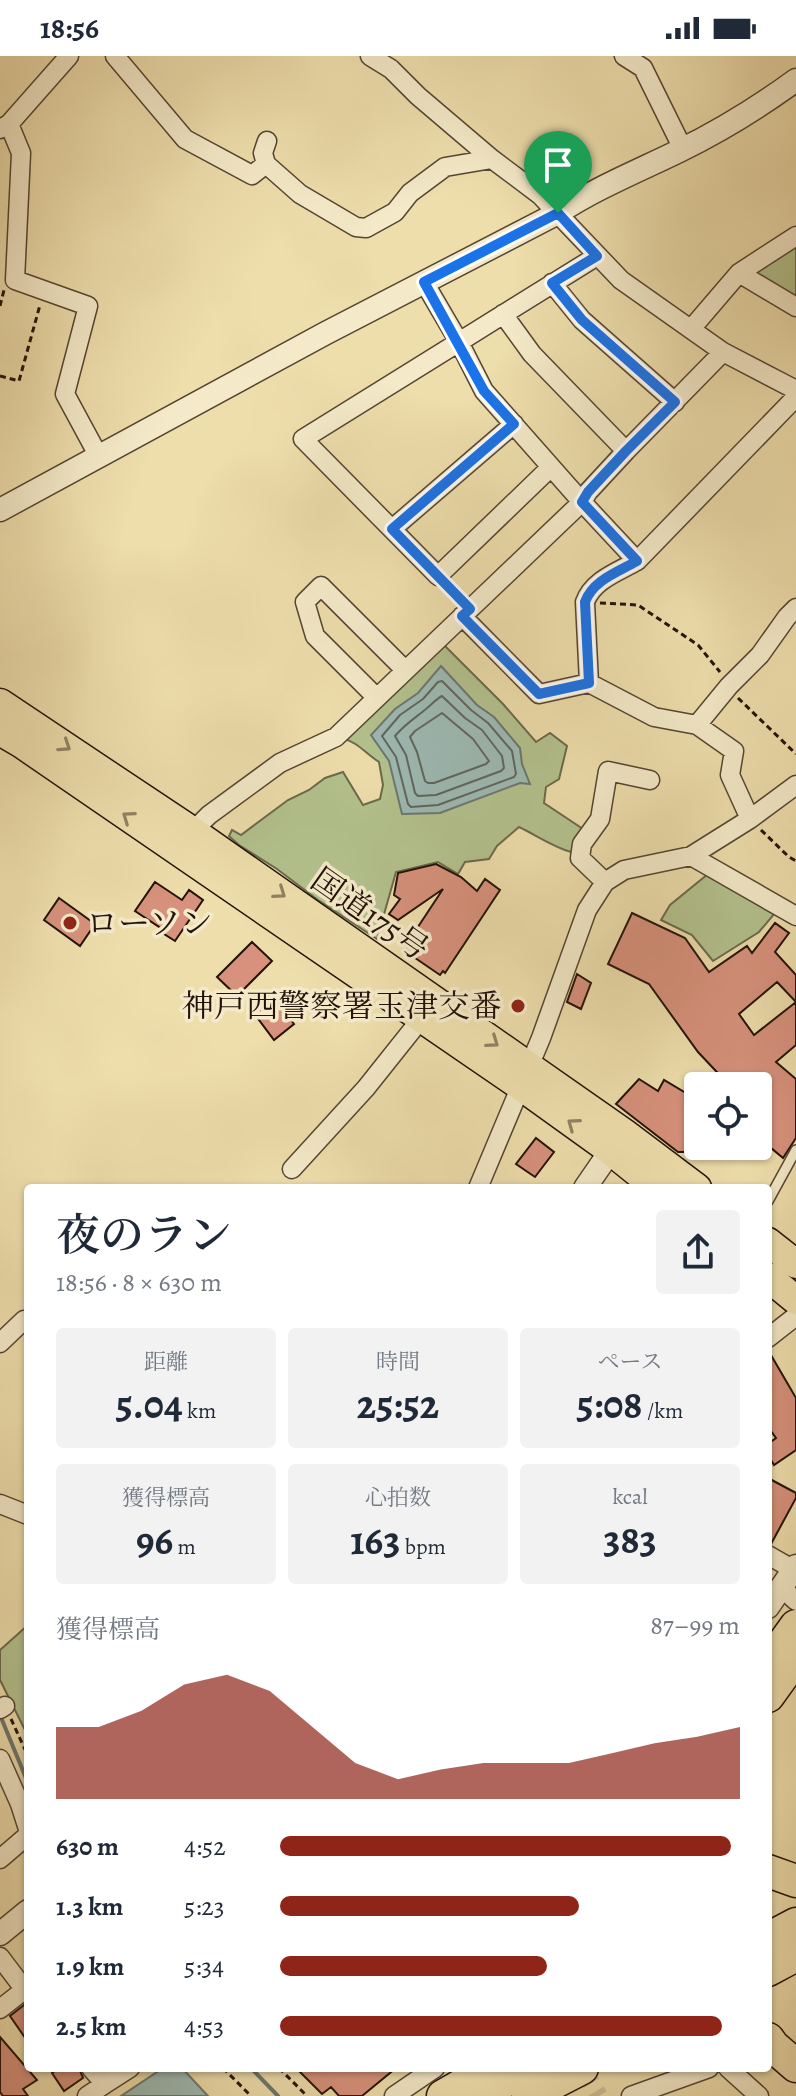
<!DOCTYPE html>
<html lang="ja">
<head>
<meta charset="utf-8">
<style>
	:root { --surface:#fff; --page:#f2f2f3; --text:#1f2937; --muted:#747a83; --accent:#8f2418 }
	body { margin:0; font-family:Alegreya,"Noto Serif JP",serif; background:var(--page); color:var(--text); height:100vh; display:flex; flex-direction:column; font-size:30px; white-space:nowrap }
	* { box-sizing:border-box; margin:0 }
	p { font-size:26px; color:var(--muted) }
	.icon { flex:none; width:44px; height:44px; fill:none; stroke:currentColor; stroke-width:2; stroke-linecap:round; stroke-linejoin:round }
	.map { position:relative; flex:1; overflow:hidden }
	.sheet { position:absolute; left:24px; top:1128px; width:748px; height:888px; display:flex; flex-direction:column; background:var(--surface); border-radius:8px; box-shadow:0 2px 6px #0004 }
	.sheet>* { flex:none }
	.fabs { position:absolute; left:684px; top:1016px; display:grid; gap:16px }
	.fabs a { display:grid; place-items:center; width:88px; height:88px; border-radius:8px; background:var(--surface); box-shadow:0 2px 6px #0004; font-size:40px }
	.pin { position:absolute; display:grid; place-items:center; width:68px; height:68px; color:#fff; margin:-82px -34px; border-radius:50% 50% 50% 0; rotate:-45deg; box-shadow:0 0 8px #0007 }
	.pin .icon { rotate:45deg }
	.round { display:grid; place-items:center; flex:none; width:84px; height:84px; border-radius:8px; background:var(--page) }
	.overview { display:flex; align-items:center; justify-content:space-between; height:136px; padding:0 32px }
	h1 { font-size:44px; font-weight:600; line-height:60px }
	.stats { display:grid; grid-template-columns:repeat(3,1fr); gap:12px; height:136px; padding:8px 32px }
	.stats div { display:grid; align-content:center; border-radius:8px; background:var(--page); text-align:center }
	.stats b { font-size:40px; font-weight:600 }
	.stats small { font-size:22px; font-weight:400 }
	.stats p { font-size:22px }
	.chart { height:224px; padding:16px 32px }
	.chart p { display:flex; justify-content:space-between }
	.chart svg { width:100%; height:144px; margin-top:8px; fill:var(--accent); opacity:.7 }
	ul { padding:0 32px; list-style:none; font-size:26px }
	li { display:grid; grid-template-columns:128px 96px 1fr; align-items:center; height:60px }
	li i { height:20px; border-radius:10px; background:var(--accent) }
	.status { display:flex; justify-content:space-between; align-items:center; height:56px; padding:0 40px; background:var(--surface); direction:ltr }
	.status svg { height:22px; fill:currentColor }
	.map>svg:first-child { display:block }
	.green { fill:#b3c28e; stroke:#6a6a4c; stroke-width:2 }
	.water { fill:#9dbab4; stroke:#6c7770; stroke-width:2 }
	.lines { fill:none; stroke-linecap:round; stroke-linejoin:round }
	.shore { stroke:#60665f; stroke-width:2 }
	.stream { stroke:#6c7770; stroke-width:4 }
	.building { fill:#d7917c; stroke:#22120a; stroke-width:2; fill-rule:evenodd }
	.minor-tunnel { stroke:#cfbf94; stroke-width:18; stroke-dasharray:18 9; stroke-linecap:butt }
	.service-casing { stroke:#554532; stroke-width:12 }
	.minor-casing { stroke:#554532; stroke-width:21 }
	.tertiary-casing { stroke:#554532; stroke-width:25 }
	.trunk-casing { stroke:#22120a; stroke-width:31 }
	.motorway-casing { stroke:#22120a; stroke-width:35 }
	.path { stroke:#22120a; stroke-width:3; stroke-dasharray:6 4; stroke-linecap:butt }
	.service { stroke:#f4eac9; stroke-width:9 }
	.minor { stroke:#f4eac9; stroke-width:18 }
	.tertiary { stroke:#f4eac9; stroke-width:22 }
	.trunk { stroke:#eedeac; stroke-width:28 }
	.motorway { stroke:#eedeac; stroke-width:32 }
	.oneway { stroke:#928263 }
	.route-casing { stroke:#fff; stroke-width:16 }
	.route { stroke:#1a73e8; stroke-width:10 }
	.poi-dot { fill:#8f2418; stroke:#f4eac9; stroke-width:3 }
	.labels { text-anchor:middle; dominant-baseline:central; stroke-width:7; stroke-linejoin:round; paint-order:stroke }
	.street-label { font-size:32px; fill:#22120a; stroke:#f4eac9 }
	.poi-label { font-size:32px; fill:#22120a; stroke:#f4eac9; text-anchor:start }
</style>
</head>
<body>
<div class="status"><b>18:56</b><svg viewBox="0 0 49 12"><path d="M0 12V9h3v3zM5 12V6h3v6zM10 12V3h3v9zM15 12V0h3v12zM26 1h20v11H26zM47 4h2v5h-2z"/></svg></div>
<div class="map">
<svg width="796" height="2040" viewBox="0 0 796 2040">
	<rect width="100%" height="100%" fill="#eedeac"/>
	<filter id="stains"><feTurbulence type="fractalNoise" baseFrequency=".0025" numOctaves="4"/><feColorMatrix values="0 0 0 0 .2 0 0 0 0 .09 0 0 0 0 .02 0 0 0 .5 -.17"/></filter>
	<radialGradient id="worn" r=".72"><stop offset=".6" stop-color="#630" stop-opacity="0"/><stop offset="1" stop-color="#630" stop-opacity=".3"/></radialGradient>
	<!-- green -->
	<path class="green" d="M796 187V243L758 222 754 215Z
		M444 589 503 648 536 686 550 677 567 690 559 723 546 731 544 747 586 775 571 796C553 791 536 779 519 771L497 790 489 803 465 806 458 818 438 806 396 816 377 883 318 844 277 813 239 789 229 780 232 774 241 779 288 744 309 734 325 722 343 716 363 749 380 743 383 729 379 706C367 699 357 685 343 683Z
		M708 818 775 857 759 876 713 905 692 879 661 864 670 849Z
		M28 1569V1680L0 1624V1594Z"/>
	<!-- water -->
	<path class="water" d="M441 610 477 649 494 661 520 692 522 708 530 728 520 727 440 757 402 758 389 705 371 679 395 653 418 637Z
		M163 2012H182L208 2040H121Z"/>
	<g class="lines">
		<!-- shore -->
		<path class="shore" d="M442 625 471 654 488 667 512 695 516 718 514 721 438 749 411 751 408 748 396 701 382 680 400 659 423 643 438 626Z
			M442 640 465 662 482 674 502 700 504 712 501 715 436 739 418 740 415 737 406 699 395 680C404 669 415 662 426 653 432 648 436 643 442 640Z
			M442 657 473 683 489 705 486 708 434 727H428L425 725 417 696 410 681 415 675Z"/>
		<!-- stream -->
		<path class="stream" d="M0 1659 28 1727
			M251 2012 278 2040"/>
	</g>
	<!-- building -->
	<path class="building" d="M436 808 461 821 477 835 485 823 500 834 445 917 443 915 440 919 405 895 408 891 406 889 443 833 398 864 389 858 400 843 394 839 398 817Z
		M155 826 182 844 189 834 203 844 175 885 161 876 162 873 135 855Z
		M59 842 95 868 80 890 44 864Z
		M632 857 685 882 709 916 747 890 752 897 775 867 789 877 775 896 796 919V989L776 1006 796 1023V1082L783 1102 758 1081V1030H730L698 996 649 928 608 908ZM777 926 796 946 754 979 739 958Z
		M252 886 272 905 237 940 217 921Z
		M577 918 591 927 581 953 567 946Z
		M270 937 294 968 274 984 250 952Z
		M639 1023 658 1035 664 1024 691 1040 698 1032V1090L691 1086 684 1096H678L616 1048Z
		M536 1082 554 1096 535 1121 516 1108Z
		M768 1294 796 1342V1394L774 1409 768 1399V1388L776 1382 768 1371Z
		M768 1422 796 1437V1442L771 1488 768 1487Z
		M24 1949 28 1950V1986L10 1960Z
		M0 1981 37 2024 23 2033 28 2040H3L0 2036Z
		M59 2012H79L83 2022 64 2035 52 2017Z
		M296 2012H396L362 2040H339L331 2031 322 2038Z"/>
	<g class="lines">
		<!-- minor-tunnel -->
		<path class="minor-tunnel" d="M582 2012 599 2040"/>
		<defs>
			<path id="service" d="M768 1145 796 1094"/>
			<path id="minor" d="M115 0 185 83 252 119 266 108 300 138 356 171 366 172 395 156 410 137 445 111 492 103
				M370 0 391 13 418 40 492 103 540 139 621 224 723 296 796 334
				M624 0 643 12 683 93
				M9 68 21 97 15 224 88 250 65 338 98 399
				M0 73 9 68 69 0
				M266 108 263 97 267 85
				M597 200 459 286 484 335 582 446 637 505 796 341
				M739 217 796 251
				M424 226 459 286 303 383 438 520 551 411
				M552 227 582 264 675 346
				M503 258 532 298 626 395
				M691 273 739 217 796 180
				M392 473 514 368
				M462 560 539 638 589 627 585 546C593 524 618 516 637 505
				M589 627 654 661 697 669 734 695 730 719 750 763
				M376 641 315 580 305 546 321 530 405 614
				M697 669 729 630 760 599 787 561 796 552
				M185 783 209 759 280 707 336 681 582 446 588 436 626 395 723 296
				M691 800 796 860
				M605 826 580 802 582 788 600 763 608 715 650 724
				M292 1113 366 1032 421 963
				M478 1132 541 982 587 854 605 826 624 814 691 800 750 763 796 729
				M768 1282 796 1260
				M0 1287 24 1264 28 1267
				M0 1448 28 1459
				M768 1499 794 1514
				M782 1532 796 1545
				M0 1653 5 1650
				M0 1703 20 1748 28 1773
				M0 1803 28 1779
				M0 1901 28 1938
				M0 1953 28 1931
				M728 2012 759 2040
				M105 2028 130 2012
				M87 2040 105 2028 91 2012
				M394 2040 435 2012
				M631 2040 709 2012"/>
			<path id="tertiary" d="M0 454 326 277 558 157C596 132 638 115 679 95 720 75 759 51 796 24
				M585 1132 618 1084
				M768 1551 796 1510
				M0 1878 28 1855"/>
			<path id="trunk" d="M0 647 192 775 624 1077 697 1132
				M0 675 22 688 522 1031 611 1095 657 1132
				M768 1186 796 1208
				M768 1221 796 1244"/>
			<path id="motorway" d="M768 1609 796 1570
				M768 1640 796 1601
				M768 1815 796 1825
				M768 1883 796 1868
				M768 1914 796 1899
				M768 1983 773 1990 796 2010
				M443 2040 491 2012
				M477 2040 529 2012
				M528 2040 582 2012"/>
		</defs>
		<!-- service casing -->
		<use href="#service" class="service-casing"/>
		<!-- minor casing -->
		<use href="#minor" class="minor-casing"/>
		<!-- tertiary casing -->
		<use href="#tertiary" class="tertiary-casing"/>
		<!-- trunk casing -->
		<use href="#trunk" class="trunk-casing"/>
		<!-- motorway casing -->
		<use href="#motorway" class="motorway-casing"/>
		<!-- path -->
		<path class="path" d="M0 250 4 234
			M0 320 19 325 40 249
			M600 547 638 549 698 589 720 616
			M738 642 796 698
			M761 774 789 801 796 805
			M11 1663 28 1700
			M223 2012 251 2040
			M279 2012 307 2040"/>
		<!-- service -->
		<use href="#service" class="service"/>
		<!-- minor -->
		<use href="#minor" class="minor"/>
		<!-- tertiary -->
		<use href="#tertiary" class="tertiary"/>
		<!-- trunk -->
		<use href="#trunk" class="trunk"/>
		<!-- motorway -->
		<use href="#motorway" class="motorway"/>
	</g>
	<!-- one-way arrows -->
	<defs><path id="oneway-chevron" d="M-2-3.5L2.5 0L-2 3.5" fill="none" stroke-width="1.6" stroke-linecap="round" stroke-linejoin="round" transform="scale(2)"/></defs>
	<g class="oneway">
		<use href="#oneway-chevron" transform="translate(65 690) rotate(34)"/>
		<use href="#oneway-chevron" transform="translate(128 761) rotate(-145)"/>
		<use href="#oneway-chevron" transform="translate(280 837) rotate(35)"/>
		<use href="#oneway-chevron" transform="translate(493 986) rotate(35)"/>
		<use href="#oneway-chevron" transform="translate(573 1068) rotate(-144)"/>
	</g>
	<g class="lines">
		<defs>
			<path id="route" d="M558 157 597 200 552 227 582 264 675 346 626 395 588 436 582 446 637 505C618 516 593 524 585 546L589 627 539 638 462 560 470 553 392 473 514 368 484 335 424 226Z"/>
		</defs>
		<!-- route casing -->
		<use href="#route" class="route-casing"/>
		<!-- route -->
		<use href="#route" class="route"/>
	</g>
	<!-- markers -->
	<g class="poi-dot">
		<circle cx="70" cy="867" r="8"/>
		<circle cx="518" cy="950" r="8"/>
	</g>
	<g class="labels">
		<!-- street labels -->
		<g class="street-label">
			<text transform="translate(370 858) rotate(35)">国道175号</text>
		</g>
		<!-- poi labels -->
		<g class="poi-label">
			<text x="86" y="867">ローソン</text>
			<text x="502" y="950" text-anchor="end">神戸西警察署玉津交番</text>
		</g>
	</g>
	<rect width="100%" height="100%" filter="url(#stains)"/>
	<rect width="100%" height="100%" fill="url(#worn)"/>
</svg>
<div class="fabs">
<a><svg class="icon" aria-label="locate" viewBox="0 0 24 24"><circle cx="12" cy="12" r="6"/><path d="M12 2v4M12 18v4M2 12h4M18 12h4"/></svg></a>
</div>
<div class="pin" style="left:558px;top:157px;background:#1e9e55"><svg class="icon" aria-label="arrive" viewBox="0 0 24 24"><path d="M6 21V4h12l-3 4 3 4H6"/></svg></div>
<section class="sheet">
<div class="overview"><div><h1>夜のラン</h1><p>18:56 · 8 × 630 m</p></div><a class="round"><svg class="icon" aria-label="share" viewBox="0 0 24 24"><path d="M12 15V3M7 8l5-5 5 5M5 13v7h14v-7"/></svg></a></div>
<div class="stats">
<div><p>距離</p><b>5.04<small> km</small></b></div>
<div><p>時間</p><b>25:52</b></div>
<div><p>ペース</p><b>5:08<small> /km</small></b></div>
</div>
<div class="stats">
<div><p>獲得標高</p><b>96<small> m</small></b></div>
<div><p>心拍数</p><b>163<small> bpm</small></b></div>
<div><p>kcal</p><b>383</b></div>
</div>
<div class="chart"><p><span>獲得標高</span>87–99 m</p>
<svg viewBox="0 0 160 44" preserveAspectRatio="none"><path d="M0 44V22L10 22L20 17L30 9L40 6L50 11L60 22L70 33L80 38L90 35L100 33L110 33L120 33L130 30L140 27L150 25L160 22V44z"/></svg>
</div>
<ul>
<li><b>630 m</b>4:52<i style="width:98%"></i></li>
<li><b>1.3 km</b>5:23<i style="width:65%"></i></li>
<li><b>1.9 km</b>5:34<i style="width:58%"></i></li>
<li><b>2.5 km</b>4:53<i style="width:96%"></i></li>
</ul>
</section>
</div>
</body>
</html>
